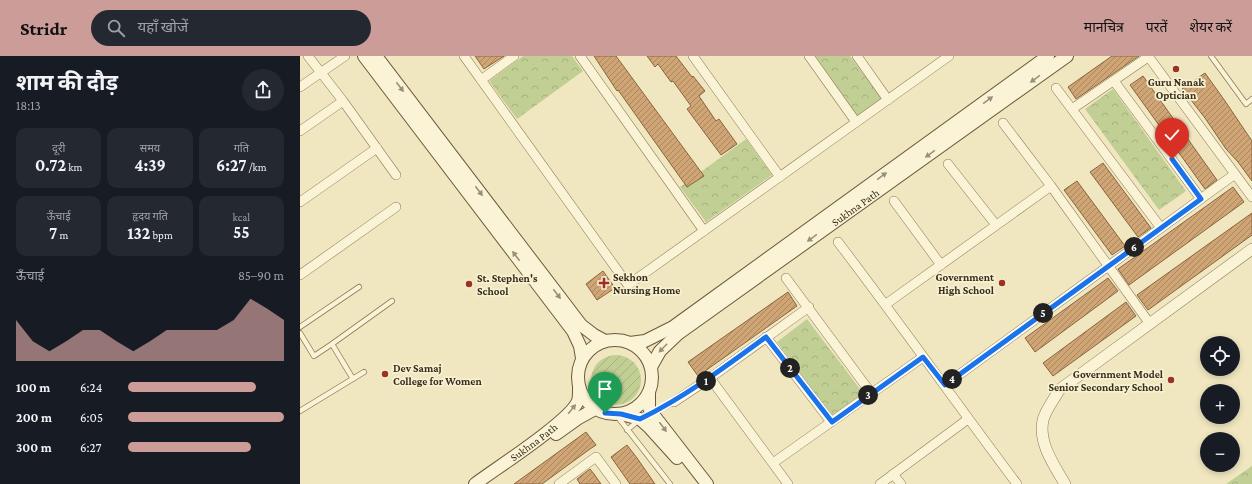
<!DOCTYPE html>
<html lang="hi">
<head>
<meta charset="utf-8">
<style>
	:root { --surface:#171b24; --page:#242831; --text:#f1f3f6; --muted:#9ea1a6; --accent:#cb9c98 }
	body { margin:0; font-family:"Crimson Pro","Noto Sans Devanagari",serif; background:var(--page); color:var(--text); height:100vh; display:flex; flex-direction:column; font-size:15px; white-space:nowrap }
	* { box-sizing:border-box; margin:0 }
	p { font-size:13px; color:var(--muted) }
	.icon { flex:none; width:22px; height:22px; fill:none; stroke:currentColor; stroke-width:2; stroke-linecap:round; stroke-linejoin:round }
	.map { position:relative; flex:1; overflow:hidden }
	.drawer { display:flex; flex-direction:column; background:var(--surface); width:300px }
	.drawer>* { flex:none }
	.controls { position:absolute; left:900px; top:280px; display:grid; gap:8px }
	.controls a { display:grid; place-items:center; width:40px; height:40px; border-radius:50%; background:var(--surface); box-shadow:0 2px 6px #0003; font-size:20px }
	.pin { position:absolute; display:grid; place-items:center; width:34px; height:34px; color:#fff; margin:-41px -17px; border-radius:50% 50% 50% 0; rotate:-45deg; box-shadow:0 0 4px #0007 }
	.pin .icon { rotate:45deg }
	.km { position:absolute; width:20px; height:20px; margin:-10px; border-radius:50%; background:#222; color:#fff; font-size:11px; line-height:20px; text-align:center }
	.round { display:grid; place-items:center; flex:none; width:42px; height:42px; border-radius:21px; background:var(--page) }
	.summary { display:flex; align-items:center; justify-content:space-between; height:68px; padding:0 16px }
	h1 { font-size:22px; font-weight:700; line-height:30px }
	.stats { display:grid; grid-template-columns:repeat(3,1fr); gap:6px; height:68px; padding:4px 16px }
	.stats div { display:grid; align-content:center; border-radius:10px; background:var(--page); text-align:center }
	.stats b { font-size:17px; font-weight:700 }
	.stats small { font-size:11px; font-weight:400 }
	.stats p { font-size:11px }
	.chart { height:112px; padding:8px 16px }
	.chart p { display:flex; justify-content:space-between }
	.chart svg { width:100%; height:72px; margin-top:4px; fill:var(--accent); opacity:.7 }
	ul { padding:0 16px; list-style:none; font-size:13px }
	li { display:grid; grid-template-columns:64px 48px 1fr; align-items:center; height:30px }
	li i { height:10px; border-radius:5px; background:var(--accent) }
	header { display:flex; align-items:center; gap:24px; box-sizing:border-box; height:56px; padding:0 20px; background:var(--accent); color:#111 }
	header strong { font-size:19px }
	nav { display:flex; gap:22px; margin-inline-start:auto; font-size:14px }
	.search { width:280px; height:36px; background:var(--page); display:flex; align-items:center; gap:10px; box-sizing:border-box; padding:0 14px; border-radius:22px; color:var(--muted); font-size:15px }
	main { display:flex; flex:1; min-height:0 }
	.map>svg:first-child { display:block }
	.park { fill:url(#park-crowns) }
	.garden { fill:url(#garden-furrows) }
	.building { fill:url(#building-hatch); stroke:#8b643c }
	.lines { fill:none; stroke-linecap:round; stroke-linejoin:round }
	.service-casing { stroke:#8a7857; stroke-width:6 }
	.minor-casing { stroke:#8a7857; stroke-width:10 }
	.tertiary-casing { stroke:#8a7857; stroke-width:12 }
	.secondary-casing { stroke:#6c593b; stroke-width:14 }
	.path { stroke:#8a7857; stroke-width:1.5; stroke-dasharray:3 2; stroke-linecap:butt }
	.service { stroke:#faf3d5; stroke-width:4.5 }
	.minor { stroke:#faf3d5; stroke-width:9 }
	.tertiary { stroke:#faf3d5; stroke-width:11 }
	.secondary { stroke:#faf3d5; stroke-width:12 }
	.oneway { fill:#9a9079 }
	.route-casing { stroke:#fff; stroke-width:8 }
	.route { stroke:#1a73e8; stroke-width:5 }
	.poi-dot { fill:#9c3125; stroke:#f7f0d1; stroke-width:1.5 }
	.labels { text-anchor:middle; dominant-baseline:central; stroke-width:3.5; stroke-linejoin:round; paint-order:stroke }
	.poi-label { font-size:11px; font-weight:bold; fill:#392e1d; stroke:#f7f0d1; text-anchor:start }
	.street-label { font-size:11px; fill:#392e1d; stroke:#f7f0d1 }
</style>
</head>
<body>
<header>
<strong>Stridr</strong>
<div class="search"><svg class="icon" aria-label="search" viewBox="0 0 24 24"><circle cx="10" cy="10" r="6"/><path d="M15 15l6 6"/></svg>यहाँ खोजें</div>
<nav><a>मानचित्र</a><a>परतें</a><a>शेयर करें</a></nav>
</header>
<main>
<section class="drawer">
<div class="summary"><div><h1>शाम की दौड़</h1><p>18:13</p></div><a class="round"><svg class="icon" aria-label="share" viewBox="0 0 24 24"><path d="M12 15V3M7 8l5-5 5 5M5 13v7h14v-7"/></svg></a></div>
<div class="stats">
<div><p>दूरी</p><b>0.72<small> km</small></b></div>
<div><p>समय</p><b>4:39</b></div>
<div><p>गति</p><b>6:27<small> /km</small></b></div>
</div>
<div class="stats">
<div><p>ऊँचाई</p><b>7<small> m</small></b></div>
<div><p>हृदय गति</p><b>132<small> bpm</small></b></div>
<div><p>kcal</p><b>55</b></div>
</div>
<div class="chart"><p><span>ऊँचाई</span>85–90 m</p>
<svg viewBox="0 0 160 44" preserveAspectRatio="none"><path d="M0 44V19L10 32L20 38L30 32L40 25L50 25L60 32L70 38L80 32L90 25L100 25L110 25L120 25L130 19L140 6L150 12L160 19V44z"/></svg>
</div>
<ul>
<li><b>100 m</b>6:24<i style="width:82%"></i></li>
<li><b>200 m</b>6:05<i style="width:100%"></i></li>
<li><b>300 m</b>6:27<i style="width:79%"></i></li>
</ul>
</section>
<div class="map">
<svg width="952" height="428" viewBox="0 0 952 428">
	<defs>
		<pattern id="park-crowns" width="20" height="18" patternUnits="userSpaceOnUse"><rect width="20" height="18" fill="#c1cf94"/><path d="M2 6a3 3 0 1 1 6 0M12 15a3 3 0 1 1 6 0" fill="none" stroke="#a7b27f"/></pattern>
		<pattern id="garden-furrows" width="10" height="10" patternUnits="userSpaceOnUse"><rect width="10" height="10" fill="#c1cf94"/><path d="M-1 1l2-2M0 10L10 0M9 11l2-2" fill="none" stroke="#a7b27f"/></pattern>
		<pattern id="building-hatch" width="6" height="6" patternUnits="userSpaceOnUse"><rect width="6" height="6" fill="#d0a575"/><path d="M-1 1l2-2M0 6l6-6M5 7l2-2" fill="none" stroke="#aa875f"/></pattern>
	</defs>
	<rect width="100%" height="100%" fill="#f0e7c1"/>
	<!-- park -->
	<path class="park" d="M223 0H272L283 15 217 63 189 25Z
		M514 0H550L582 43 558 61Z
		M813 33 886 135 859 154 785 53Z
		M446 83 472 119 406 166 380 131Z
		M507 263 563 337 532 360 477 286Z
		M952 410V428H926Z"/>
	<!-- garden -->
	<path class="garden" d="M291 324a25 25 0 1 1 50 0a25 25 0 1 1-50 0Z"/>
	<!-- building -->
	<path class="building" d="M175 0H204L184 13Z
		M294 0H316L404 120 387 131 318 34 317 35Z
		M347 0H376L392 21 393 20 405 35 399 40 416 65 419 63 437 88 421 99 387 53 391 50 373 25 371 26 358 8 355 11Z
		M812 0H839L776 43 768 31Z
		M905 17 925 45 952 85V125L938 106 926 93 905 62 891 44 890 45 882 33Z
		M843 20 917 124 905 133 830 29Z
		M803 107 851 172 838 181 790 116Z
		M777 125 825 190 812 199 764 134Z
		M933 131 944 146 829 229 818 213Z
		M952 157V179L848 254 837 239Z
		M303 215 315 232 297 244 286 228Z
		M808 222 818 235 735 296 725 282Z
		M488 236 497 250 398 320 388 306Z
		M826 246 836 260 753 320 743 307Z
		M286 376 296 389 290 393 242 428H214Z
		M327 389 337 402 355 428H330L311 401Z
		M290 413 294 418 301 428H280L277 423Z"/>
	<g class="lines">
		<defs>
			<path id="service" d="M911 0 946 48 952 43
				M0 271 59 231
				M0 277 14 300 32 288
				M53 323 32 288 92 245
				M0 355 64 316
				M352 357 374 346
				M317 360 370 428
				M327 374 338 365"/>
			<path id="minor" d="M8 0 43 45 96 119
				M164 0 328 229 649 0
				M280 0 404 175
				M393 0 480 121
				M509 0 556 66
				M557 0 588 44
				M848 0 952 141
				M181 24 214 0
				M814 25 901 143
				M0 31 45 0
				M756 32 861 172
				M772 53 848 1
				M703 67 751 130 850 268
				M0 75 43 45
				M648 108 696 169
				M594 145 641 209
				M0 146 77 92
				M538 186C599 266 657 348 717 428
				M0 219 96 151
				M486 222 571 337
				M586 248 751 130
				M466 281 531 366
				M410 322 488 428
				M645 329 935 118
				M374 346 410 322 509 251
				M473 407 623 301
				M593 418 601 428
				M259 428 296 401 316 428
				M580 428 668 363"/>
			<path id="tertiary" d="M765 428C754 409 738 387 743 364 745 355 755 342 759 334L952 193"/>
			<g id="secondary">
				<path d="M64 0 273 275 280 290 282 302"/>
				<path d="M76 0 281 269 294 279 305 285"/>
				<circle cx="315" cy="321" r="37"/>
				<path d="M330 287 345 285 373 271 748 0"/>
				<path id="s1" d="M351 311 360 295 379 277 767 0"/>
				<path d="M349 336V352L352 357 407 428"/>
				<path d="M321 358 340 363 349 371 377 402"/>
				<path d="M256 378 277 363 295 353"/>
				<path id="s2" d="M175 428C195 413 270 365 278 345 279 342 279 337 279 333"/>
			</g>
		</defs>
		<!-- service casing -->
		<use href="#service" class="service-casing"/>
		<!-- minor casing -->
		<use href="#minor" class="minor-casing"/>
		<!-- tertiary casing -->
		<use href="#tertiary" class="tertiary-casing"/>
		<!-- secondary casing -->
		<use href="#secondary" class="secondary-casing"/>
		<!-- path -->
		<path class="path" d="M312 237 320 231"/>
		<!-- service -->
		<use href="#service" class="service"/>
		<!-- minor -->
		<use href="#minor" class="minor"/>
		<!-- tertiary -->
		<use href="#tertiary" class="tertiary"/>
		<!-- secondary -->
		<use href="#secondary" class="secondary"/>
	</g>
	<!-- one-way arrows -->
	<defs><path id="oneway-solid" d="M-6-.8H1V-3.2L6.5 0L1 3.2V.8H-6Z"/></defs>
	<g class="oneway">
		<use href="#oneway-solid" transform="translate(735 23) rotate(144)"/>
		<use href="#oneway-solid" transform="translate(100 31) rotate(53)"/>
		<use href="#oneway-solid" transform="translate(688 44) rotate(-36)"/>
		<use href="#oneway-solid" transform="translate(630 98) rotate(144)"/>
		<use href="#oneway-solid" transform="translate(582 120) rotate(-36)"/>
		<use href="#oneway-solid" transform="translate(179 135) rotate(53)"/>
		<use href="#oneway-solid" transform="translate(512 182) rotate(144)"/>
		<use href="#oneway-solid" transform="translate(216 200) rotate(-127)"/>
		<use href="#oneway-solid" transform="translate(257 238) rotate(53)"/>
		<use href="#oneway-solid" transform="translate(363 292) rotate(134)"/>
		<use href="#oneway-solid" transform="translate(272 353) rotate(-51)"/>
		<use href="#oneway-solid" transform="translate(363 371) rotate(53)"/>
	</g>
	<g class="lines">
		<defs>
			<path id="route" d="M305 357 321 358 340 363C385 341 425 311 466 281L532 366 623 301 645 329 901 143 872 103"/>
		</defs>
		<!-- route casing -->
		<use href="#route" class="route-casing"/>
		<!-- route -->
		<use href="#route" class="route"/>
	</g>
	<!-- markers -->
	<g class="poi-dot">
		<circle cx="876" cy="13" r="4"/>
		<path d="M302 221h4v4h4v4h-4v4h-4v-4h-4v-4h4z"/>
		<circle cx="702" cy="227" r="4"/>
		<circle cx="169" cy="228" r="4"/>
		<circle cx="85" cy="318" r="4"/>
		<circle cx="871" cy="324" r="4"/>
	</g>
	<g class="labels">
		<!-- poi labels -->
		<g class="poi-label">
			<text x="876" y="26" text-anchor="middle">Guru Nanak<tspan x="876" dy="13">Optician</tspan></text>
			<text x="313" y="221">Sekhon<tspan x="313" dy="13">Nursing Home</tspan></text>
			<text x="694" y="221" text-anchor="end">Government<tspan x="694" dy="13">High School</tspan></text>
			<text x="177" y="222">St. Stephen's<tspan x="177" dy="13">School</tspan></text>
			<text x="93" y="312">Dev Samaj<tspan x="93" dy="13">College for Women</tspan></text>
			<text x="863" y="318" text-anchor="end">Government Model<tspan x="863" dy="13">Senior Secondary School</tspan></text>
		</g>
		<!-- street labels -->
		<g class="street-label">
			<text stroke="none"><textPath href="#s1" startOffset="261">Sukhna Path</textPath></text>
			<text stroke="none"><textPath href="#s2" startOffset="72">Sukhna Path</textPath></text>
		</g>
	</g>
</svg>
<div class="controls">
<a><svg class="icon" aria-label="locate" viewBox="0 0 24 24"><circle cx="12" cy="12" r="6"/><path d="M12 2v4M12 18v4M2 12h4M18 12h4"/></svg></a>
<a>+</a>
<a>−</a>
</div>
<div class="pin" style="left:305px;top:357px;background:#1e9e55"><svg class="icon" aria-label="arrive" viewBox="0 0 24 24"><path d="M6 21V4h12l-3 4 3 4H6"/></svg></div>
<div class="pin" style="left:872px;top:103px;background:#d93025"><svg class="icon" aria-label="check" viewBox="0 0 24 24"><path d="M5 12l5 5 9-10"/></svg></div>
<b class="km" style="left:406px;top:325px">1</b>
<b class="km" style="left:490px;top:312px">2</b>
<b class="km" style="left:568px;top:339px">3</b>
<b class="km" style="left:652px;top:323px">4</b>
<b class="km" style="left:743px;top:257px">5</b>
<b class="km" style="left:834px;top:191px">6</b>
</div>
</main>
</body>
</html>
